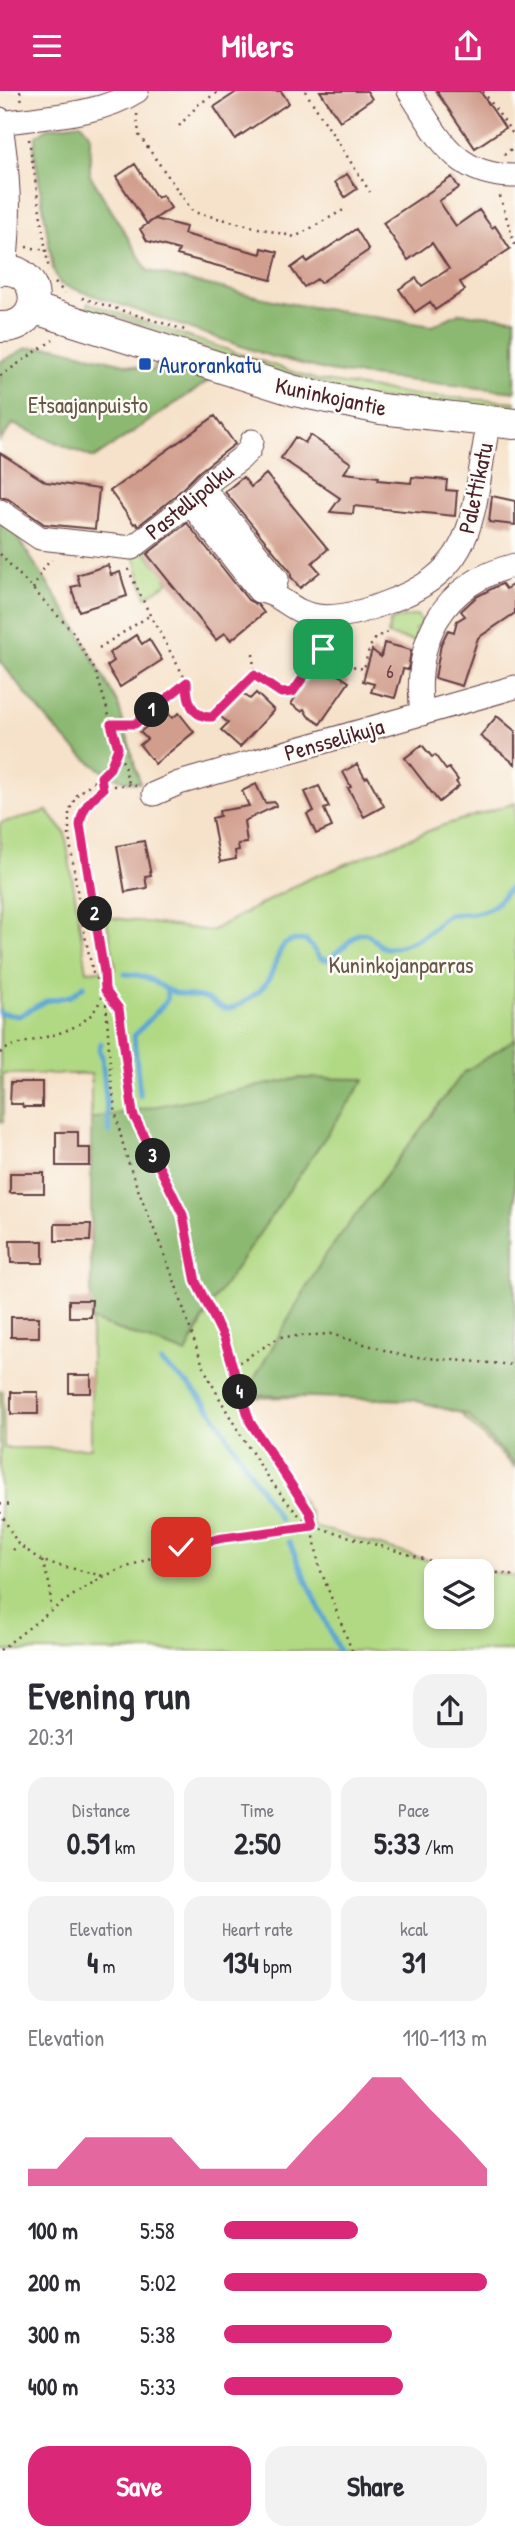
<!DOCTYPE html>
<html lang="en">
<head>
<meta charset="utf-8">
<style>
	:root { --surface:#fff; --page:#f2f2f3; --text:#2b2b33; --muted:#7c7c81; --accent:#db2777 }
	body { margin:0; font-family:"Patrick Hand",sans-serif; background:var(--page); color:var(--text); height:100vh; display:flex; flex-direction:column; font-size:26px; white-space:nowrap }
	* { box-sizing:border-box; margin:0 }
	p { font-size:23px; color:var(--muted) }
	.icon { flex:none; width:38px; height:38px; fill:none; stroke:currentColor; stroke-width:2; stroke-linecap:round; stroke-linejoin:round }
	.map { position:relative; height:1560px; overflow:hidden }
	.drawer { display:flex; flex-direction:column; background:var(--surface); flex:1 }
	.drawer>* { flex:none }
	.tools { position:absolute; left:424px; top:1468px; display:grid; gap:14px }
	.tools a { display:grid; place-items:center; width:70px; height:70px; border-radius:14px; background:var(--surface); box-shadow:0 4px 10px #0003; font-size:35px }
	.pin { position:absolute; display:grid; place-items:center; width:60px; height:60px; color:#fff; margin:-30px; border-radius:14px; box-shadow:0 4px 10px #0006 }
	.km { position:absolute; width:35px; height:35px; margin:-18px; border-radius:50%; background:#222; color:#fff; font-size:19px; line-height:35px; text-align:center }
	.round { display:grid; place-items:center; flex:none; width:74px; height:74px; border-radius:21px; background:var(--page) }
	.overview { display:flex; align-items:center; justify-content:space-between; height:119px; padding:0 28px }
	h1 { font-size:38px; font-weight:700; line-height:52px }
	.figures { display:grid; grid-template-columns:repeat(3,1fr); gap:10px; height:119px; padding:7px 28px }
	.figures div { display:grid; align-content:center; border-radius:18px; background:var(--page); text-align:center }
	.figures b { font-size:30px; font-weight:700 }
	.figures small { font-size:19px; font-weight:400 }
	.figures p { font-size:19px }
	.chart { height:196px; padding:14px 28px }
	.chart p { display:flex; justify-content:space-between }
	.chart svg { width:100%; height:126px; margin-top:7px; fill:var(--accent); opacity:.7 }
	.primary-button { display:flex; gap:14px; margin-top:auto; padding:14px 28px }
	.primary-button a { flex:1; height:80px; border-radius:21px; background:var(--accent); color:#fff; font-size:28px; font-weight:700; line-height:80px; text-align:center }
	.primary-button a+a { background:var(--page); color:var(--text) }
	ul { padding:0 28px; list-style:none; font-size:23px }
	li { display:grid; grid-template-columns:112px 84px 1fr; align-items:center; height:52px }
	li i { height:18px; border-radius:9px; background:var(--accent) }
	header { display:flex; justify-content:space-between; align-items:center; height:91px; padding:0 28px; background:var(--accent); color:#fff; font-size:32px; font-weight:700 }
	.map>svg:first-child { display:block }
	.green { fill:#b1d984; stroke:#7e7c58; stroke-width:2; fill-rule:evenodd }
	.forest { fill:#8cb972; stroke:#6b6c4e; stroke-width:2 }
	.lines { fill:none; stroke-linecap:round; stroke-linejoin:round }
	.stream { stroke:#59a5d2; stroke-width:5 }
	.building { fill:#d19e8d }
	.minor-casing { stroke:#643c43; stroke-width:25 }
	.major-casing { stroke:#643c43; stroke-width:32 }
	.path { stroke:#643c43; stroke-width:2.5; stroke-dasharray:2 5; stroke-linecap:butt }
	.minor { stroke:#fff; stroke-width:23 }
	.major { stroke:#fff; stroke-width:30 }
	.route-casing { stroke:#fff; stroke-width:14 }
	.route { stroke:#db2777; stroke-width:9 }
	.transit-dot { fill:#1a4fb4; stroke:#fdfcf7; stroke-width:2.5 }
	.labels { text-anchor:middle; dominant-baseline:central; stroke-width:5; stroke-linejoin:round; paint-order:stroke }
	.number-label { font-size:19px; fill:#6c3f44 }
	.transit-label { font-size:23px; fill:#164399; stroke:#fdfcf7; text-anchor:start }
	.street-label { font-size:23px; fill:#4a1f2b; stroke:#fdfcf7 }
	.park-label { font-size:23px; fill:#695746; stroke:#fdfcf7 }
</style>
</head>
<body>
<header><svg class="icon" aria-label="menu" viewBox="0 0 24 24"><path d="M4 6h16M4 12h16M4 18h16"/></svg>Milers<svg class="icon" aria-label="share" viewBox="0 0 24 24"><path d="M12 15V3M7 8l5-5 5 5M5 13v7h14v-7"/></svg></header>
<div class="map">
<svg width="515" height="1560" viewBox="0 0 515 1560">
	<rect width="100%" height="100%" fill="#fdfcf7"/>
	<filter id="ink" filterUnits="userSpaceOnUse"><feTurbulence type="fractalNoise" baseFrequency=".0143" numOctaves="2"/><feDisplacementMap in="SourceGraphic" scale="14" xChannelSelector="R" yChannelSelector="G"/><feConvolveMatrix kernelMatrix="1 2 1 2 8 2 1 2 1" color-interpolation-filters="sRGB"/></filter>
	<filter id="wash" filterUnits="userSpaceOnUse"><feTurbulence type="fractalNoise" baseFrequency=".00686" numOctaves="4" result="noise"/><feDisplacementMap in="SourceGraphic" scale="28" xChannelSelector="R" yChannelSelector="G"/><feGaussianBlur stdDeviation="1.57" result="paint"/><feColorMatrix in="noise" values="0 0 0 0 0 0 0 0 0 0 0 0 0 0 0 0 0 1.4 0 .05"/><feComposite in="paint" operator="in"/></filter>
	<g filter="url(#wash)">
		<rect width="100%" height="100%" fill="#f6e2ca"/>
		<!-- green -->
		<path class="green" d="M88 212 317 289 422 305 515 311V317L420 312 360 305 249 273 127 229 87 217Z
			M146 454 151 460 147 464 156 474 170 484 166 487 169 491 146 506 134 464Z
			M417 524 423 532 415 538 417 551 388 544 390 531 396 528Z
			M515 712V1377L463 1325 459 1317 417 1307 352 1305 248 1307 245 1304 250 1331 310 1422 313 1435 431 1470 515 1485V1560H0V1300H3L4 1357H91V1229L186 1262 216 1206 144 1018 91 1028V983H3V1031H0V732L47 720 65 742 87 880 116 878 106 826 211 840 306 789 441 735ZM436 1480H481V1526H436Z"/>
		<!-- forest -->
		<path class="forest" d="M81 32 90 44V84L148 180 286 212 432 235 459 222 515 227V301L333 281 270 265 60 193 53 178 34 58 36 45 48 37Z
			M55 256 153 280 155 273 193 279 213 287 94 367 13 333 0 350V271L27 257Z
			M0 431 13 440 78 539 118 613 140 692C87 691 32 609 0 570Z
			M515 948V1374L468 1324 413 1309 245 1304 324 1166 463 982Z
			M300 987 365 988 208 1218 186 1262 91 1229V1028Z"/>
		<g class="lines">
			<!-- stream -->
			<path class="stream" d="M125 883C155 884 152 894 175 902 185 906 197 904 207 908 216 912 222 920 232 917 243 913 260 901 267 891 281 871 273 844 307 850L320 867 328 869 358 843C374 838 375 859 390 857 403 855 420 848 430 840 436 835 440 828 446 825 451 822 457 824 463 823 494 821 497 813 515 790
				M0 922 19 925 46 910 71 905 84 895
				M101 952 99 958 102 966 109 1041
				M140 1005 134 945 165 912 167 907 166 898
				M161 1271 191 1296 213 1322 280 1429
				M289 1451 339 1560"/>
		</g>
		<g id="blocks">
			<!-- building -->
			<path class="building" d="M238 0H281L289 12 235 48 214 16Z
				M320 0H367L372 8 340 30Z
				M436 0H480L505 37 475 57Z
				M135 73 157 107 162 104 171 117 147 133 116 86Z
				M347 83 357 98 345 106 335 91Z
				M452 86 459 97 439 110 456 135 479 119 492 137 495 135 510 158 460 191 465 199 435 219 430 211 415 221 399 198 416 187 422 195 449 178 432 152 408 169 383 132Z
				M155 128 186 136 184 143 261 163 262 157 278 161 271 189 177 164 179 159 147 150 140 138Z
				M356 138 369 159 320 192 317 188 304 196 291 177 305 167 307 171Z
				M215 325 235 353 200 380 172 408 138 435 136 432 134 433 110 400Z
				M310 344 351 372 344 382 379 386 378 389 411 392 412 386 447 389 446 399 457 400 455 425 354 415 353 423 330 421 340 407 281 367 295 346 305 352Z
				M0 362 46 391 99 398 95 438 44 433 8 408 0 406Z
				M266 383 328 458 312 472 320 481 300 497 291 486V481L225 401 243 386 251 396Z
				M492 405 515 410V434L489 431Z
				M187 432 248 509 258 514 264 522 231 549 225 542 216 549 147 463Z
				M108 474 111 484 120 481 127 505 79 520 71 496 80 494 77 484Z
				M515 492V522L478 547 462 595 435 587 441 553 448 539 454 541 457 530 465 525 461 520 476 506 495 496 502 493 506 498Z
				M136 544 142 553 149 548 162 569 120 596 107 575 114 570 109 562Z
				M384 552 411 559 408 579 403 578 395 607 371 601 374 593 363 590 372 559 381 566Z
				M328 577 349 591 320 633 308 625 304 618 301 620 291 613 314 579 323 585Z
				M242 602 250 608 256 602 274 619 240 656 221 639 228 632 220 625Z
				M166 620 172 627 179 622 194 641 155 673 140 654 147 648 140 641Z
				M497 625 515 640V673L480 645Z
				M422 654 432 666 435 664 446 679 449 677 458 689 456 691 459 695 439 711 405 667Z
				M357 673 365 687 368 686 384 715 364 726 348 697 351 696 343 681Z
				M256 693 265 712 275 711 276 715 244 730 247 752 238 753 239 759 235 760 236 768 220 771 212 727 220 725 219 720 249 715 242 700Z
				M319 695 329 716 324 718 332 736 316 743 307 723 314 720 305 701Z
				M144 750 151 784 145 785 147 797 125 801 117 755Z
				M11 991H42V1016H23L22 1013H10Z
				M56 1041H78V1057H90V1075H56Z
				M10 1082H44V1102H10Z
				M55 1133H91L90 1150H55Z
				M10 1150H43V1172H11Z
				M69 1209H92L91 1226H69Z
				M11 1226H39V1246H11Z
				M69 1284H91V1302H69Z
				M11 1301H38V1323H11Z"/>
		</g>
	</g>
	<g filter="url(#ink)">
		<use href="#blocks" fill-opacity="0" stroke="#643c43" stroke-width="2"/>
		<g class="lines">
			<defs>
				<path id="minor" d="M409 0C438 45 454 85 515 85
					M0 28C9 83 11 123 5 178
					M1 32C45 25 98 25 137 0
					M203 397 277 487 273 501
					M189 411 259 500C281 502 292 522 317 525 339 528 365 520 385 512 483 479 471 416 489 330
					M0 420 40 447 132 457 182 418 210 390 240 368 249 359 252 350
					M422 623C413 550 441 493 515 474
					M154 703 179 692 515 596"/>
				<path id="major" d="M0 179C44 175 46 238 0 236
					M32 217 295 300 381 318 515 333"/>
			</defs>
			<!-- minor casing -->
			<use href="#minor" class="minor-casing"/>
			<!-- major casing -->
			<use href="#major" class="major-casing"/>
			<!-- path -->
			<path class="path" d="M20 0 22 11
				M305 0 370 101
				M483 0 515 46
				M137 23 139 44 193 121 295 146 347 117
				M179 35 199 13 220 0
				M29 48 49 180
				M504 64 515 55
				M500 105 515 155
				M26 156 47 159
				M55 192 65 202
				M82 207 185 239
				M0 285 53 249
				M0 463 72 540 96 581 129 692
				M128 478 150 524 187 591V608L196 622 208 627 212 626 254 584 281 602 293 601 323 558 321 546
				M33 498 45 475 52 469
				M99 557 149 525
				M323 558 348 574 364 578C368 561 370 544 390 541
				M253 563 254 584
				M111 633H135L187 591
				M118 657 110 677 77 704 69 720V744L81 826 93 882 119 918 133 1023 183 1123 196 1191 224 1247 250 1331 310 1422 319 1475 352 1560
				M105 899C109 942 109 996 119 1037 129 1082 149 1125 166 1168 180 1202 189 1239 203 1274 217 1308 283 1420 313 1435L431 1470 515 1485
				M0 962 9 956C54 942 106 941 105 881L82 746C78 722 88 701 114 695 122 694 128 692 136 695
				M233 1275 280 1246 331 1243 404 1265 515 1274
				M0 1413 13 1414
				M0 1421 18 1453 42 1470 103 1485
				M13 1459 18 1453
				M42 1470 50 1495 51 1518
				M0 1559C33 1534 64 1508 101 1487 110 1482 120 1479 130 1475 191 1450 249 1444 313 1435"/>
			<!-- minor -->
			<use href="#minor" class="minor"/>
			<!-- major -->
			<use href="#major" class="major"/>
		</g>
	</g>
	<g class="lines" filter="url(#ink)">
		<defs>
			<path id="route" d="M181 1456 223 1447 313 1435 310 1422 250 1331 224 1247 196 1191 183 1124 133 1023 119 918 105 899 104 881 80 734C82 717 90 709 103 698L101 686 110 677 118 657 111 633H135L187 591C187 608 191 627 212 626L254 584 281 602 293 601 323 558"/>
		</defs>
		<!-- route casing -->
		<use href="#route" class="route-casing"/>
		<!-- route -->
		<use href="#route" class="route"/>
	</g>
	<!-- markers -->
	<rect class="transit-dot" x="138" y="266" width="14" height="14" rx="3.5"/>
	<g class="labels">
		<!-- number labels -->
		<g class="number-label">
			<text x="390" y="580">6</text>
		</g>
		<!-- transit labels -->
		<g class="transit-label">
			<text x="159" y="273">Aurorankatu</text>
		</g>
		<!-- street labels -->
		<g class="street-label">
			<text transform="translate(331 305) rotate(12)">Kuninkojantie</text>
			<text transform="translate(475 397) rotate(-78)">Palettikatu</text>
			<text transform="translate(189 410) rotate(-39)">Pastellipolku</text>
			<text transform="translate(334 648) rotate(-16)">Pensselikuja</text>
		</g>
		<!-- park labels -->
		<g class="park-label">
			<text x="88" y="313">Etsaajanpuisto</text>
			<text x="401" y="873">Kuninkojanparras</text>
		</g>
	</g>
</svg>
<div class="tools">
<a><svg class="icon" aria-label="layers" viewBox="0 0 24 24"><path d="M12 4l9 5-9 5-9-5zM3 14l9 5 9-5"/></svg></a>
</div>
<div class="pin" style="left:323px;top:558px;background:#1e9e55"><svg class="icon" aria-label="arrive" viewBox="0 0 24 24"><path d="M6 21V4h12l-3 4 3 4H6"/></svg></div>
<div class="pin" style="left:181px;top:1456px;background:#d93025"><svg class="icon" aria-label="check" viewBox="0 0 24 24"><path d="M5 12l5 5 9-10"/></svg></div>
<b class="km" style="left:152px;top:619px">1</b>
<b class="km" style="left:95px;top:823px">2</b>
<b class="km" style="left:153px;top:1065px">3</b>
<b class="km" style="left:240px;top:1301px">4</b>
</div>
<section class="drawer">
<div class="overview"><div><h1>Evening run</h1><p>20:31</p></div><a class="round"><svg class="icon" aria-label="share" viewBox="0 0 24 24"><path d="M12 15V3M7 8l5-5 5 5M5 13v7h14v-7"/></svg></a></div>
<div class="figures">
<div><p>Distance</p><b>0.51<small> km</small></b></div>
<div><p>Time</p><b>2:50</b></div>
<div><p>Pace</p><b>5:33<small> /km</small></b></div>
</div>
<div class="figures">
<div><p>Elevation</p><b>4<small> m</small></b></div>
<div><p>Heart rate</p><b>134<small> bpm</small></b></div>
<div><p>kcal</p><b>31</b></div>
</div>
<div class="chart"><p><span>Elevation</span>110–113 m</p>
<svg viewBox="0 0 160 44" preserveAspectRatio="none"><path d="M0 44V38L10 38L20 27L30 27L40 27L50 27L60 38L70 38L80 38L90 38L100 27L110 17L120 6L130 6L140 17L150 27L160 38V44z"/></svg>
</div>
<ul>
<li><b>100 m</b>5:58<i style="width:51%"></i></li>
<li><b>200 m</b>5:02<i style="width:100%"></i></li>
<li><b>300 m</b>5:38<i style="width:64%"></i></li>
<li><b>400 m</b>5:33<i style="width:68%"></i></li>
</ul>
<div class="primary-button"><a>Save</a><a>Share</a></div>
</section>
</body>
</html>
